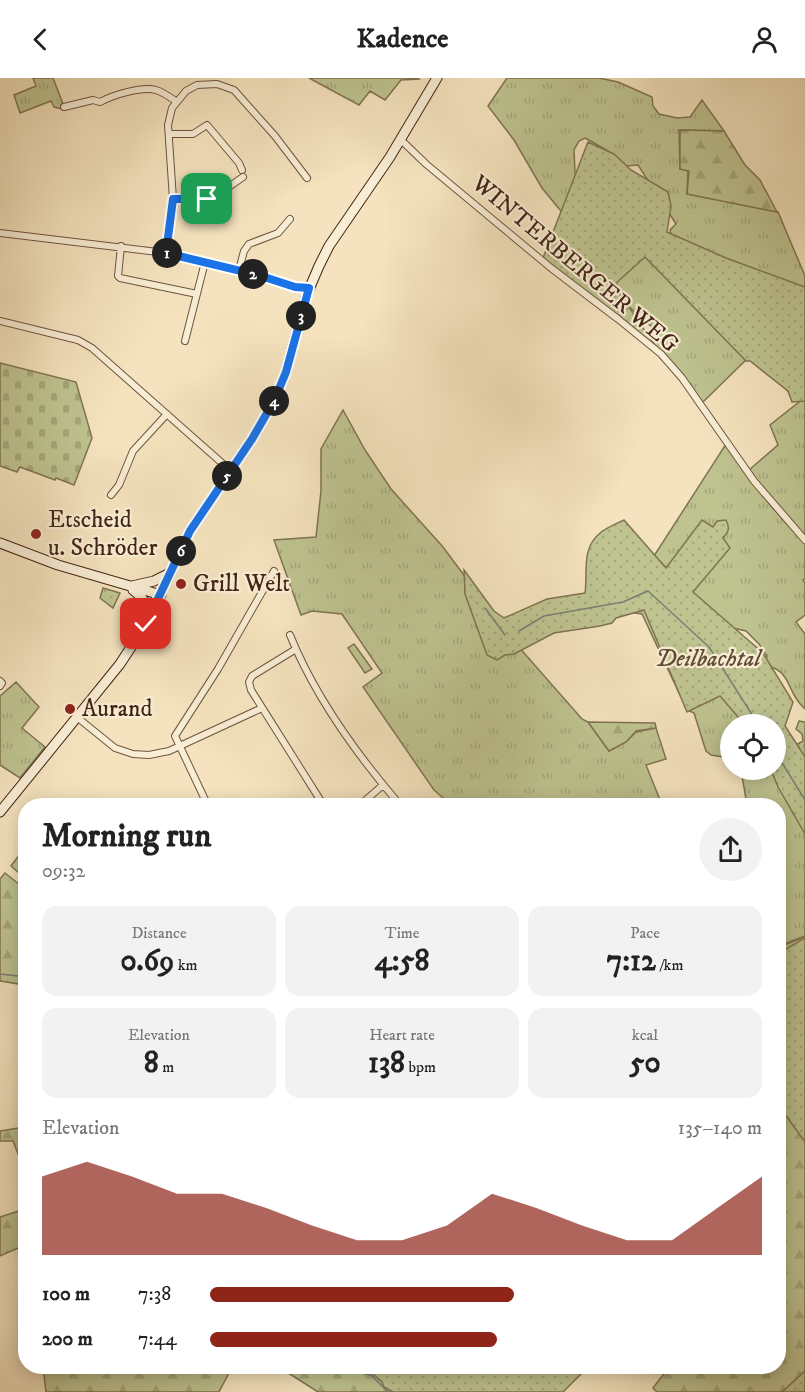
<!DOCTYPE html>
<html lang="en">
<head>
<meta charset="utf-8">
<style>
	:root { --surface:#fff; --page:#f2f2f2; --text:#222; --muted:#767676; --accent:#8f2418 }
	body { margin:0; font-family:"IM FELL DW Pica",serif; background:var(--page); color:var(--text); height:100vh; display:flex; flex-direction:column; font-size:22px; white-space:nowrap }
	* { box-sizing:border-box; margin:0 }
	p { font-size:20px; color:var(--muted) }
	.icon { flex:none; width:33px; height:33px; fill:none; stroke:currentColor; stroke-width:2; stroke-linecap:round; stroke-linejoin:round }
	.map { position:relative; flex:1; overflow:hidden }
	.panel { position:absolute; left:18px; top:720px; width:768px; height:576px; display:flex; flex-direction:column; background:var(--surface); border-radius:24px; box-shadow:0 3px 15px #0003 }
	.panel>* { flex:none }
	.controls { position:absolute; left:720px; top:636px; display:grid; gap:12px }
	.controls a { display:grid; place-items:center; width:66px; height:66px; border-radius:50%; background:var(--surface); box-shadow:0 3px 15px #0003; font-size:30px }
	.pin { position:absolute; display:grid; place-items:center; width:51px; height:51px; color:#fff; margin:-26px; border-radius:12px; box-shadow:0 3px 9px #0006 }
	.km { position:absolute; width:30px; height:30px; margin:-15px; border-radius:50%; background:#222; color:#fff; font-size:16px; line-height:30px; text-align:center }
	.round { display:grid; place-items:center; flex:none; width:63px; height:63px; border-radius:32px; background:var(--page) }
	.headline { display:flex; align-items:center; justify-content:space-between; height:102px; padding:0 24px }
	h1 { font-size:33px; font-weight:800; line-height:45px }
	.stats { display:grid; grid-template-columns:repeat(3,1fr); gap:9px; height:102px; padding:6px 24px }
	.stats div { display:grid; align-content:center; border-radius:15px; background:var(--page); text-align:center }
	.stats b { font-size:30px; font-weight:800 }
	.stats small { font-size:16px; font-weight:400 }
	.stats p { font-size:16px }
	.chart { height:168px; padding:12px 24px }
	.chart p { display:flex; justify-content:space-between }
	.chart svg { width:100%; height:108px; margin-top:6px; fill:var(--accent); opacity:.7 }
	ul { padding:0 24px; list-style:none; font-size:20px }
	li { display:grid; grid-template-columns:96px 72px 1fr; align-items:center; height:45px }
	li i { height:15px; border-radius:8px; background:var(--accent) }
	header { display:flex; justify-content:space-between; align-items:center; height:78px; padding:0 24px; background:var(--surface); font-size:27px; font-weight:800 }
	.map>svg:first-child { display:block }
	.grass { fill:url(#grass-tufts); stroke:#807452; stroke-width:1.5; fill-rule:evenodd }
	.forest { fill:url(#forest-firs); stroke:#807452; stroke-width:1.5 }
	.cemetery { fill:url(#cemetery-stones); stroke:#807452; stroke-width:1.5 }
	.park { fill:url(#park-dots); stroke:#807452; stroke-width:1.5 }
	.garden { fill:#bec390; stroke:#807452; stroke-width:1.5 }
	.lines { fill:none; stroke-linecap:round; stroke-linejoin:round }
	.stream { stroke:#788074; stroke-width:1.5 }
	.street-casing { stroke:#6f543f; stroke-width:8 }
	.secondary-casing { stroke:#432415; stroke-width:11 }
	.street { stroke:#f8edd5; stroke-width:6 }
	.secondary { stroke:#f8edd5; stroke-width:9 }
	.route-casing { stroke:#fff; stroke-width:12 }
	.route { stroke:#1a73e8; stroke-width:8 }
	.poi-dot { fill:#8f2418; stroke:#f8edd5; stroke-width:2 }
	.labels { text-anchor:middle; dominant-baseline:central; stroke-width:4.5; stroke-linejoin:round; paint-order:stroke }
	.street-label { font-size:24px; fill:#432415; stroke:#f8edd5 }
	.poi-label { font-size:24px; fill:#432415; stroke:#f8edd5; text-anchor:start }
	.park-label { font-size:24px; font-style:italic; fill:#624c34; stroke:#f8edd5 }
</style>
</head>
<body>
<header><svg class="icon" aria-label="back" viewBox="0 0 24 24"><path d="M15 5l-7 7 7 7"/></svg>Kadence<svg class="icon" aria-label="person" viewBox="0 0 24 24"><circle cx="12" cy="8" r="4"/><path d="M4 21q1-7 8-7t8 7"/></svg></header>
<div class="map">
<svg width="805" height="1314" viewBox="0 0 805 1314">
	<defs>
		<pattern id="grass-tufts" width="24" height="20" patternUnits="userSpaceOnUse" patternTransform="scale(1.5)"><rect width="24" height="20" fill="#bec390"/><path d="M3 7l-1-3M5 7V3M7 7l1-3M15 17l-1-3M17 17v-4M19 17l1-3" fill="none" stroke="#a4a77b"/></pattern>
		<pattern id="forest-firs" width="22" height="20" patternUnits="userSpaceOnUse" patternTransform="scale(1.5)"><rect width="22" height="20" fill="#bec390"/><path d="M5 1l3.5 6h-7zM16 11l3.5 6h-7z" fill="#a4a77b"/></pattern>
		<pattern id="cemetery-stones" width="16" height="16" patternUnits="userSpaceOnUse" patternTransform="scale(1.5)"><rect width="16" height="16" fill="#bec390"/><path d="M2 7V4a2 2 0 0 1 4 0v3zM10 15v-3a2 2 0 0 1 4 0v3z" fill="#a4a77b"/></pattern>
		<pattern id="park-dots" width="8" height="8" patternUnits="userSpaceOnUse" patternTransform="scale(1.5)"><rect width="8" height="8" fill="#bec390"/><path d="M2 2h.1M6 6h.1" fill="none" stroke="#a4a77b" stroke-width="1.8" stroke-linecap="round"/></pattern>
	</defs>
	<rect width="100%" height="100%" fill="#f4e3be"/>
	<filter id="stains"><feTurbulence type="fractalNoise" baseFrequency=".00333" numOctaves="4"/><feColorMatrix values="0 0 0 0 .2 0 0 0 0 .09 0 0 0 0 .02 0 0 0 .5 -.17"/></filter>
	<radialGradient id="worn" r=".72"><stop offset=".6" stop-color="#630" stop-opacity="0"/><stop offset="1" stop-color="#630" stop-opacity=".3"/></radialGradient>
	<!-- grass -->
	<path class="grass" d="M33 0H53L63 26V31L54 29 51 23 20 35 14 17 36 8Z
		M309 0H418L419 1 401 2 385 22 370 13 359 27Z
		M507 0H599L618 4 652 19 653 28 659 36 677 40 690 39 702 22 724 53 679 52 680 91 688 93 687 116 778 134 805 198V458L775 425 749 392 778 367 770 347 799 324 771 297 748 280 702 325 653 267V250L627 227 611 194 542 110 514 62 488 28ZM585 60 605 71 626 88 638 87 676 146 670 152 672 160 586 108 575 95 574 72 579 63Z
		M343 332 365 372 391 411 443 469 510 559 582 641 588 644 609 673 626 664 636 654 656 650 666 681 646 687 662 727 459 728 451 722 449 725 434 712 363 609 382 595 342 536 312 533 301 537 274 462 316 459 321 413V371Z
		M726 366 771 428 805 465V501L803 502 805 505V537L796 544 805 556V631C783 612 796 591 757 585L767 578 759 566 746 553 720 547 685 507 654 478Z
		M628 516 773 646H730V680L711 677 706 673 694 635 687 632 642 536 628 534Z
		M16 604 39 629 22 650 45 669 20 700 0 687V618Z
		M799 643 805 644V858L779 868 778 728 747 727 741 692H776L794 668 803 663 802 656 796 651Z"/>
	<!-- forest -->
	<path class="forest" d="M680 52 724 53 745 87 760 102 777 134 687 116 689 93 680 91Z
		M588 644 655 645 656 650 636 653 626 664 609 673Z
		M5 795 25 811V907L0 903V801Z
		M805 859V1314H657L653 1310 669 1289 778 1288 779 869Z
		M25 1049H26L25 1108 23 1088 13 1063H0V1053Z
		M25 1131V1170H18L0 1178V1139Z
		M43 1289V1288L232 1289 219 1314H46Z
		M271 1289H374L408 1314H318L290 1296Z"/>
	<!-- cemetery -->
	<path class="cemetery" d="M0 285 76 304 92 360 74 407 56 400 55 402 20 389 17 394 0 388Z"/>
	<!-- park -->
	<path class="park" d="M588 64 614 76 631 92 668 114 671 128 667 154 726 180 805 209V323L792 324 788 313 750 283H746L645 179 614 207 656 269 543 180Z
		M624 442 666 490 702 442 713 449 717 443 726 442C730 450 729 453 723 460L730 470 693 514 763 575 793 624 785 648 805 679V756L778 709 771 692H776V646H744L720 618 687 634 644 532 616 540 612 545 600 548 554 555 514 576 505 577 497 582 487 577 465 516 464 492 494 533 504 540 547 521 585 515C588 496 581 471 599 456 605 450 616 446 624 442Z
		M103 510 120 515 113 530 100 520Z
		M805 860V1064L779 1028V875Z
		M365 1289V1288L588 1289 563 1314H393L384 1309 382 1304Z
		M805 1293V1314H782Z"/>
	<!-- garden -->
	<path class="garden" d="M354 566 372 591 365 595 348 570Z
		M20 776 25 780V800L11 788Z"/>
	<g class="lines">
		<!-- stream -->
		<path class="stream" d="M485 530 505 557
			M519 553 544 538 623 524 648 513 709 569 758 646
			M776 675 805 722
			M0 896 18 898 26 897
			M366 1288 364 1296 371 1297 388 1314"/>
		<defs>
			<path id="street" d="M64 29 93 22 100 24C113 17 142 8 156 12 163 14 170 19 177 24
				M169 56H193L207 47 239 85 242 92
				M400 61 426 86 551 190 618 241 661 276 682 300 754 403 805 462
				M173 121H202L213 120 243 99
				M0 155 166 175 262 198 295 209 309 210
				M121 168 118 198 120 200 197 216
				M166 175 173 121 168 47 172 30 186 13 197 7 217 6 234 12 275 58 307 100
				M239 192 244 173 249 166 278 155 290 141
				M0 243 78 262 92 270 231 393
				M185 263 205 184
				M111 417 119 407 133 373 167 336
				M290 557C315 619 357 677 401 728
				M296 571 252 598 249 604 251 612 324 728
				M0 603 2 605 0 608
				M78 640 115 670 133 676 149 677 169 673 262 630
				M208 728 175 658 218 591 274 493
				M359 728 383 707"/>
			<path id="secondary" d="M0 465 58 487 161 517
				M132 508 154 503 170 495
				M133 512C144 520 148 527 147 541
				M0 734 120 586 146 546 190 453 252 361 274 323 286 294 307 216 319 188 329 168 390 79 437 0"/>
		</defs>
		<!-- street casing -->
		<use href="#street" class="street-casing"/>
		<!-- secondary casing -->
		<use href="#secondary" class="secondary-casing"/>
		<!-- street -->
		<use href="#street" class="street"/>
		<!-- secondary -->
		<use href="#secondary" class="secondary"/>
	</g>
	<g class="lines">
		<defs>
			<path id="route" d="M146 546 190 453 252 361 274 323 286 294 309 210 295 209 258 197 166 175 173 121H207"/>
		</defs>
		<!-- route casing -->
		<use href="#route" class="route-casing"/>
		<!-- route -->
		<use href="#route" class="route"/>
	</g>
	<!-- markers -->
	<g class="poi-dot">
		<circle cx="36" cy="456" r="6"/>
		<circle cx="181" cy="506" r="6"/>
		<circle cx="70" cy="631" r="6"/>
	</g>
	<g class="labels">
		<!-- street labels -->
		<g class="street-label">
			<text transform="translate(575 186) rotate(40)">WINTERBERGER WEG</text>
		</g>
		<!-- poi labels -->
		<g class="poi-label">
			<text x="48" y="442">Etscheid<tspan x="48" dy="28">u. Schröder</tspan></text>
			<text x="193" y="506">Grill Welt</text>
			<text x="82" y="631">Aurand</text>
		</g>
		<!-- park labels -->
		<g class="park-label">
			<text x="708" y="581">Deilbachtal</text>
		</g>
	</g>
	<rect width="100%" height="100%" filter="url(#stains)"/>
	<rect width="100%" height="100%" fill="url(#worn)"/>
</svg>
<div class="controls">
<a><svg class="icon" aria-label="locate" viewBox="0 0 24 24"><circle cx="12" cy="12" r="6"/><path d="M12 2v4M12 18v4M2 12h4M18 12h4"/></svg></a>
</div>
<div class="pin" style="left:207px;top:121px;background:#1e9e55"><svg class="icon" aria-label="arrive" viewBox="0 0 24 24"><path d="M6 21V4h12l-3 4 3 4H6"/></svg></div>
<div class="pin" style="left:146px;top:546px;background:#d93025"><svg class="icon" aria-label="check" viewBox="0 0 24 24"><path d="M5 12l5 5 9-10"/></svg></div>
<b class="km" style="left:167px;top:175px">1</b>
<b class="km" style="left:253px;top:196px">2</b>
<b class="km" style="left:301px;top:238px">3</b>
<b class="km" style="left:274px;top:323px">4</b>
<b class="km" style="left:227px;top:398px">5</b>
<b class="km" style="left:181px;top:473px">6</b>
<section class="panel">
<div class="headline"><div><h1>Morning run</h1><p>09:32</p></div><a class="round"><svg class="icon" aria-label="share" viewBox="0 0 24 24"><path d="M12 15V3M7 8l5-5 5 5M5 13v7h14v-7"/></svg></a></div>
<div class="stats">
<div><p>Distance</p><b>0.69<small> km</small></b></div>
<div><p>Time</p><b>4:58</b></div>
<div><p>Pace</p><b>7:12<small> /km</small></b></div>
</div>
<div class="stats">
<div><p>Elevation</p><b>8<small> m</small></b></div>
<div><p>Heart rate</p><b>138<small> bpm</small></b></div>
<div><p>kcal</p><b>50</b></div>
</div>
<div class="chart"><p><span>Elevation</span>135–140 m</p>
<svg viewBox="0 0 160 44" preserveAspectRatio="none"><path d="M0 44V12L10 6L20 12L30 19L40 19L50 25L60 32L70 38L80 38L90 32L100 19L110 25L120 32L130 38L140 38L150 25L160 12V44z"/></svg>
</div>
<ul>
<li><b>100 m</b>7:38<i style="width:55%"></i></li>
<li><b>200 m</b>7:44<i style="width:52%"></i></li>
</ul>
</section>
</div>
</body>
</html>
